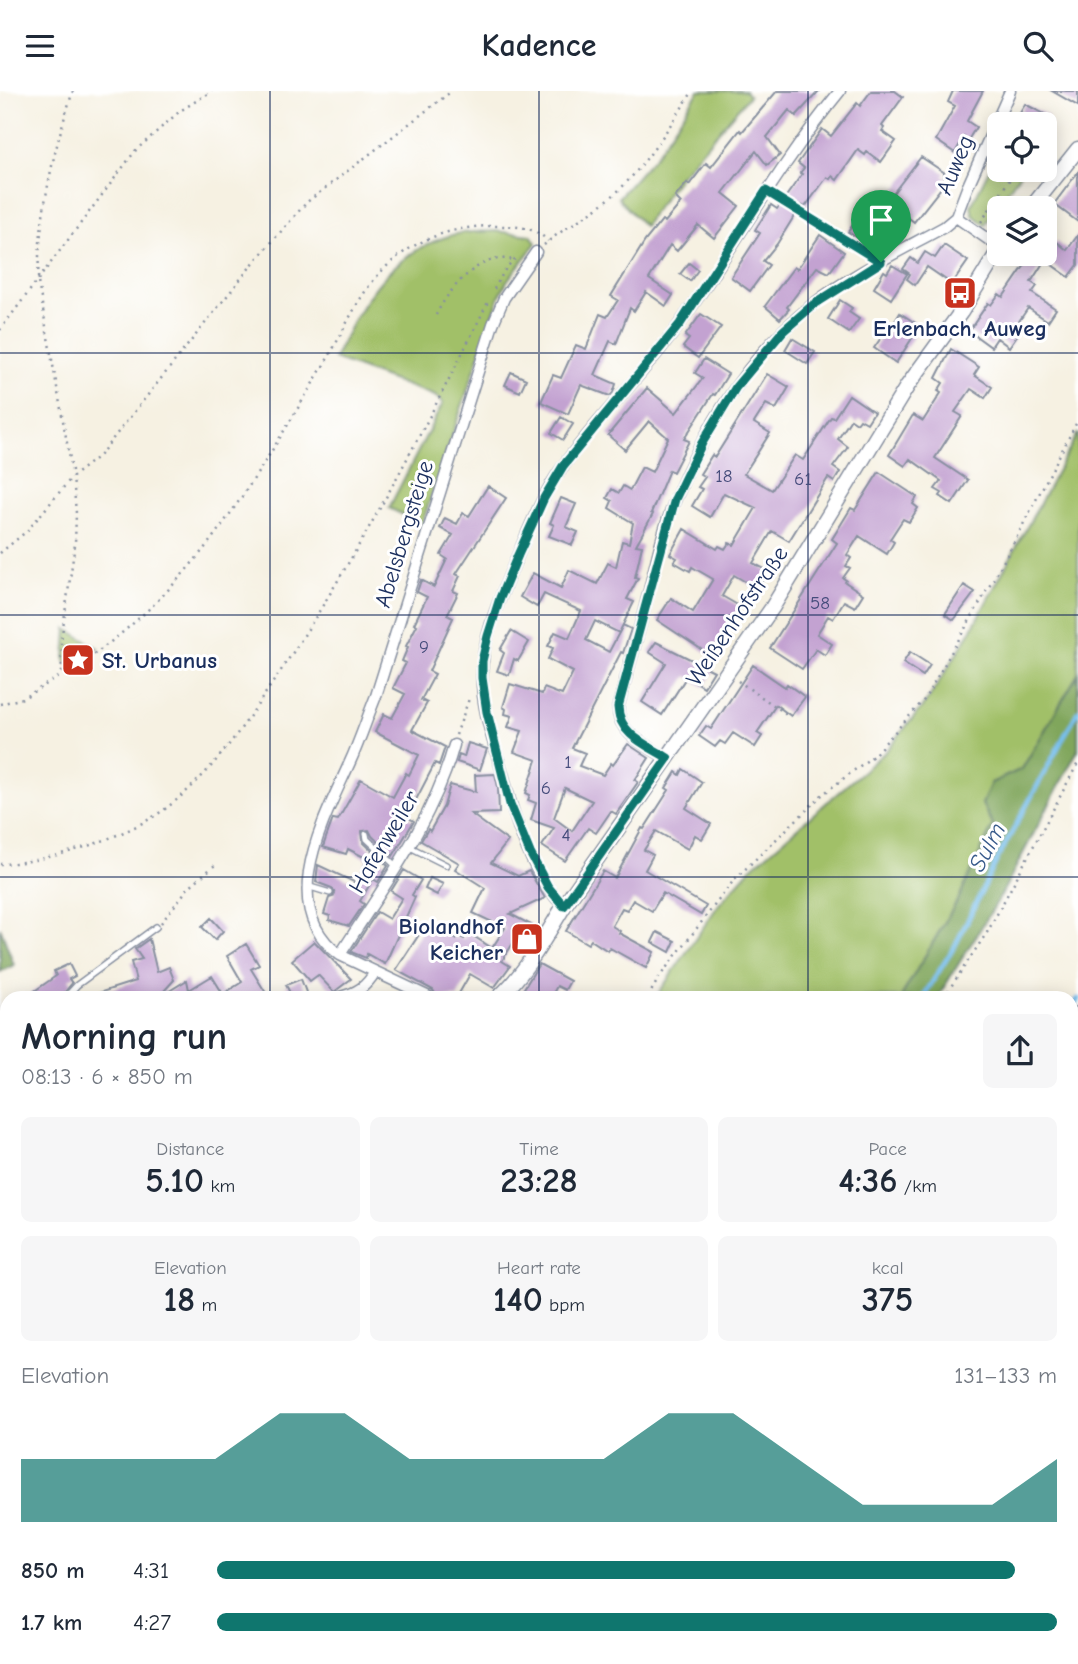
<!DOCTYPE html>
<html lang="en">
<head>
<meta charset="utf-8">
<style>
	:root { --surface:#fff; --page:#f6f6f7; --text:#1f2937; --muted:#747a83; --accent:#0f766e }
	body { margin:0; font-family:"Comic Neue",sans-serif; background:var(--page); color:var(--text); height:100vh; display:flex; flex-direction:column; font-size:26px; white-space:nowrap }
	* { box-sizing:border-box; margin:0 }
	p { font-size:23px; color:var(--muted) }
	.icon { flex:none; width:38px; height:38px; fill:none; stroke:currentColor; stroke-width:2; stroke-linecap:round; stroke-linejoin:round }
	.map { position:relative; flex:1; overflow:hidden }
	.panel { position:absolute; left:0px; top:900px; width:1078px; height:674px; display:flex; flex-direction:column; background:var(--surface); border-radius:21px 21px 0 0; box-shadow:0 4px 18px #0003 }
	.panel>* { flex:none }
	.tools { position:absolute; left:987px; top:21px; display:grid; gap:14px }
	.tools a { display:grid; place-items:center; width:70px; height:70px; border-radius:10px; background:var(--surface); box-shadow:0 4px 18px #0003; font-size:35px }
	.pin { position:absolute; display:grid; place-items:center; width:60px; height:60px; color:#fff; margin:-72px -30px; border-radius:50% 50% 50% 0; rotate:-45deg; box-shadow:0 0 7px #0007 }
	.pin .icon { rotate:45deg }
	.round { display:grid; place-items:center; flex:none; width:74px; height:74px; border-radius:10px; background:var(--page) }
	.head { display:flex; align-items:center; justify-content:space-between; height:119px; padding:0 21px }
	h1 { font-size:38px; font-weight:600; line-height:52px }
	.figures { display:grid; grid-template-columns:repeat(3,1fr); gap:10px; height:119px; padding:7px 21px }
	.figures div { display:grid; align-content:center; border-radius:10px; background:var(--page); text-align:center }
	.figures b { font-size:35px; font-weight:600 }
	.figures small { font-size:19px; font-weight:400 }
	.figures p { font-size:19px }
	.chart { height:196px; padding:14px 21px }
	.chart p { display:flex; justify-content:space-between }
	.chart svg { width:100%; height:126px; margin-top:7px; fill:var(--accent); opacity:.7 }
	ul { padding:0 21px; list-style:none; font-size:23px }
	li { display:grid; grid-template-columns:112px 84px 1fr; align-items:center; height:52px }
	li i { height:18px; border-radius:9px; background:var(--accent) }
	header { display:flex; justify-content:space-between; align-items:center; height:91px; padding:0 21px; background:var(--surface); font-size:32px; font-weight:600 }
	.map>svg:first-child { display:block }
	.industrial { fill:#c9bfd7 }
	.green { fill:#a1c068; stroke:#5e7863; stroke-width:2 }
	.forest { fill:#80a65c; stroke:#4e6a5d; stroke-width:2 }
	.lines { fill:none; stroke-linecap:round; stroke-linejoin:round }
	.stream { stroke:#77bfef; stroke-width:4.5 }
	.building { fill:#c3a2d1; fill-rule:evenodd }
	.service-casing { stroke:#8890a0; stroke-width:8 }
	.minor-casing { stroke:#8890a0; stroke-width:13 }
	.tertiary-casing { stroke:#8890a0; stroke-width:17 }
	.path { stroke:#8890a0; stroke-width:2.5; stroke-dasharray:2 5; stroke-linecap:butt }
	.service { stroke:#fff; stroke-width:5 }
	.minor { stroke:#fff; stroke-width:10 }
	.tertiary { stroke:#fff; stroke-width:14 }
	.route-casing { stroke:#fff; stroke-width:14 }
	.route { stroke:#0f766e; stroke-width:9 }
	.grid { fill:none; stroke:#1b2f5e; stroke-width:2; stroke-opacity:0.55 }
	.labels { text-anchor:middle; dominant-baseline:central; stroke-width:6; stroke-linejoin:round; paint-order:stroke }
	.number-label { font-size:19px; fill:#454c7b }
	.street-label { font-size:23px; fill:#1b2f5e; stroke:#fff }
	.poi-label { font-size:23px; font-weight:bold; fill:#1b2f5e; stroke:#fff }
	.water-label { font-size:24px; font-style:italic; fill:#375a8a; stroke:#fff }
</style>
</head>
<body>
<header><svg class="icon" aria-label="menu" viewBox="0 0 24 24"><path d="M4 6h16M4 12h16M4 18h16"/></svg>Kadence<svg class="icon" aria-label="search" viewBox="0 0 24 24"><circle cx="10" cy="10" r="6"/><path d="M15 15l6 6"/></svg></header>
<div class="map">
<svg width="1078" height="1573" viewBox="0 0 1078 1573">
	<rect width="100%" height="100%" fill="#fff"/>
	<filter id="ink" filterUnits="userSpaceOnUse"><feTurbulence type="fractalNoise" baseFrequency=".0143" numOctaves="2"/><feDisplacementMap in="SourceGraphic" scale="14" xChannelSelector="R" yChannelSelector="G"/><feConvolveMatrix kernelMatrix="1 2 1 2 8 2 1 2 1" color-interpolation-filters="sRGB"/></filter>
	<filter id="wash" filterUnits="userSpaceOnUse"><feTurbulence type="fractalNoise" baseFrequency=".00686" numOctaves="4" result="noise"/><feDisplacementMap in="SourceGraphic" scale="28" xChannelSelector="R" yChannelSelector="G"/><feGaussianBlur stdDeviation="1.57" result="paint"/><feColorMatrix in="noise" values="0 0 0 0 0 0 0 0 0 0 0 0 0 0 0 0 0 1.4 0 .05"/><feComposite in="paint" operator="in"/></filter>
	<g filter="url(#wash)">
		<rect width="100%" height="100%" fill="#f6f1e2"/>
		<!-- industrial -->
		<path class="industrial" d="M1078 928V1255L1071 1251V936Z"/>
		<!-- green -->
		<path class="green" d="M699 0H745L749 5 680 85 644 135 618 107 656 64Z
			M999 59V79H1022L985 134 973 124 971 115Z
			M495 140 531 144 536 152 507 190 500 204 422 433 389 417 443 312 435 305 334 268C362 211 387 163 452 144 465 140 481 141 495 140Z
			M1078 342V583L1022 678 991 692 982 713 993 734 959 807 901 906H656L719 813 749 779 886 660 927 610 969 543Z
			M67 538 98 557 72 574H68L65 569Z"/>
		<!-- forest -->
		<path class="forest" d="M1078 583V659L999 808 938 906H901L959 807 993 734 982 713 991 692 1022 678Z
			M0 836 14 874 0 881Z"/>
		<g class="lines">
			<!-- stream -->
			<path class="stream" d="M923 906 956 853 998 767 1078 620
				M1071 917 1078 908
				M492 1573 495 1566"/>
		</g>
		<g id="blocks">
			<!-- building -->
			<path class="building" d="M777 0H819L796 25 789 19 767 46 780 64 767 74 756 60 723 102 739 115 714 147 698 134 677 160 670 154 649 188 673 204 666 215 646 201 634 220 630 217 616 253 610 250 595 284 616 293 613 302 610 305 581 294 568 323 541 311 553 284 561 287 576 254 586 258 600 223 607 226 618 209 611 205 645 150 662 129 665 131 681 112 675 106 687 92 689 94 706 72 711 76 740 39 742 41Z
				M871 0H895L903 6 882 35 884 37 882 40 896 50 881 71 867 61 865 64 858 59 837 89 832 85 830 88 827 86 805 116 801 114 777 153 763 170 769 174 750 200 731 186 760 142 755 139 771 114 777 118 802 83 800 82 804 77 798 72 822 38 831 45 857 12 860 15Z
				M953 0H983L967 30 976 36 968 49 964 46 955 62 936 49 955 15 948 11Z
				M1052 0H1078V15Z
				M1025 13 1048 25 1044 33H1014Z
				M921 66 945 82 943 85 948 88 914 131 909 127 904 136 900 133 893 144 880 135 878 138 876 136 865 152 848 141 865 116 876 124Z
				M1078 81V131L1054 113Z
				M820 144 844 161 829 182 817 176 787 216 789 218 780 228 765 215 794 176 797 178Z
				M1078 144V174L1069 186 1045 169 1031 191 1037 195 1032 202 1056 218 1048 230 1028 217 1013 239 1018 243 1009 256 997 247 991 256 969 240 988 212 991 214 999 203 1003 206 1027 171 1014 163H1045V150L1054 156 1057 151 1067 159Z
				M944 154 968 170 952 193 927 176 915 194 907 188 910 183 903 178 911 167 918 172 925 161 935 167Z
				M689 172 698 179 690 190 680 183Z
				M892 174 907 183 891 208 874 197 884 180 887 182Z
				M840 209 852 217 849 221 859 228 849 242 828 228Z
				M900 222 920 235 896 272 874 257 883 244 886 245Z
				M701 223 721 236 698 267 683 256 689 248 685 245Z
				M792 247 815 261 807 273 785 259Z
				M951 258 979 276 974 284 992 296 985 307 971 298 955 321 962 325 935 367 968 389 952 413 940 405 942 402 935 398 941 390 910 368 905 375 889 364 913 324 923 330 941 302 938 300 943 292 936 287Z
				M704 268 728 283 715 304 713 303 684 348 689 350 673 381 669 379 651 422 653 423 636 454 642 455 635 486 638 487 627 508 634 511 619 542 595 530 586 549 609 561 623 534 631 538 623 562 621 561 572 657 585 662 579 675 603 684 611 672 613 674 628 653 649 667 635 689 638 691 616 723 611 720 596 742 588 737 565 770 542 755 554 737 531 729 536 712 528 709 530 704 526 702 537 669 514 661 522 640 508 636 512 625 505 623 506 618 503 616 510 593 542 603 544 597 562 604 573 581 548 568 553 557 548 555 555 541 569 547 581 520 544 503 537 516 520 506 533 482 561 497 569 479 597 493 608 472 616 476 622 450 629 452 633 432 609 417 612 410 607 407 612 398 619 402 623 395 630 399 642 376 652 381 668 347 649 330 625 359 608 344 647 297 676 322 703 287 695 282ZM565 697 592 710 572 740 554 727Z
				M511 281 526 288 520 301 505 294Z
				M767 283 789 296 776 318 766 313 754 332 770 342 744 383 772 399 795 364 803 369 831 326 834 327 849 304 874 321 867 332 860 328 857 332 851 328 838 348 848 356 833 376 840 381 834 391 828 387 789 450 772 440 753 472 768 480 758 498 734 484 722 505 741 516 710 564 657 529 671 507 693 521 713 488 692 476 690 480 674 471 677 467 670 463 684 438 717 458 719 455 725 458 729 452 734 454 756 417 724 402 710 426 692 415 702 398 698 396 705 386 700 383 712 364 715 366Z
				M561 326 573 333 563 349 551 342Z
				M879 381 917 406 913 413 918 417 909 431 903 428 890 448 894 451 887 463 859 445 847 464 851 467 846 475 850 477 843 487 846 489 845 491 863 503 855 516 844 510 833 528 828 525 817 543 832 553 825 564 816 558 802 578 770 557 837 452 832 448 851 417 855 419Z
				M488 395 506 407 456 483 460 485 453 500 458 502 447 524 453 527 429 580 435 583 421 609 427 612 412 639 445 656 439 674 435 672 407 726 414 730 393 765 372 745 369 739 362 740 363 751 388 775 378 791 373 788 360 810 364 813 349 835 329 829 330 825 324 823 329 807 333 806 335 802 332 797 316 791 318 774 356 792 368 768 348 758 346 763 323 756 326 747 333 728 338 729 361 688 393 706 406 682 409 684 419 664 375 641 384 623 392 627 405 603 393 597 406 572 402 570 408 556 406 555 417 534 414 533 427 506 417 501 421 489 434 496 447 468 441 464 453 444 440 437 445 427 457 433 463 422 469 425Z
				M561 407 576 413 566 436 578 441 572 454 549 445 554 434 550 432Z
				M964 494 975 501 954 529 945 523Z
				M511 540 529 551 518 570 514 568 509 584 497 580 504 562 500 559Z
				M656 551 714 580 704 596 687 585 662 624 642 611 666 572 649 561Z
				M910 561 930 574 923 585 903 572Z
				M753 574 785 596 787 593 805 606 791 625 776 614 757 642 762 645 755 656 733 642 725 653 720 650 715 656 699 645 706 635 711 638Z
				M468 652 487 658 480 679 457 671 459 664 464 666Z
				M683 678 702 691 686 717 711 733 702 748 695 744 688 758 656 740 644 759 653 764 645 779 706 815 701 824 663 802 652 820 633 809 627 819 622 817 612 835 620 840 619 842 654 861 646 877 610 857 608 860 591 849 588 853 566 840 603 780 615 787 642 737 644 738 669 699 666 697 676 681 680 684Z
				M495 683 498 696 499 722 471 723 508 750 491 772 518 785 529 780 545 807 510 823 535 836 526 854 515 849 502 870 510 875 494 897 470 883 457 906H437L433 899 396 879 426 833 445 846 447 843 456 848 458 845 464 848 467 841 492 857 505 837 473 822 485 797 455 778 459 772 421 750 428 738 430 740 444 715 450 694 476 701 475 684Z
				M404 779 421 789 412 804 415 806 385 873 367 863 366 867 351 861 377 821 389 828 402 807 391 800Z
				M430 787 443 793 437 804 425 798Z
				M211 827 223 840 215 849 202 836Z
				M657 841 675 850 670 861 652 851Z
				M149 848 157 881 169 876 174 889 164 900 166 902 187 889 189 899 212 885 223 903 242 891 227 865 246 853 259 874 251 878 266 902 258 906H93L92 904 136 890 131 871 142 868 135 858Z
				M314 850 351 888 334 901 318 884 310 890 292 869Z
				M69 873 75 885 69 888 72 892 61 906H26L56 885 54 880Z
				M539 873 570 890 565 899 557 895 551 906H534L523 899Z
				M301 888 307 904 292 906 286 894Z"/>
		</g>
	</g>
	<g filter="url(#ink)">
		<use href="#blocks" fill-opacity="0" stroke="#8890a0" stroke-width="2"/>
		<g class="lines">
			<defs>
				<path id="service" d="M366 743 367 748 396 775
					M408 755 446 774
					M307 795 330 802
					M508 898 526 906
					M66 906 77 894 156 836
					M0 1206 7 1194
					M0 1475 7 1464"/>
				<path id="minor" d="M956 126 999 156
					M668 668C647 654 618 644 618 616 628 579 639 541 648 504 656 471 663 437 676 407 706 335 750 263 812 214 852 183 900 160 944 136L956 126 967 97 1010 0
					M564 815C533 787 514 727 504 687 495 655 481 618 482 584 482 550 497 514 510 483 526 446 540 406 564 374 600 324 646 281 681 231 735 154 780 73 840 0
					M340 864C382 797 433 731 454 654
					M340 906C357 902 366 896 375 881
					M429 906 340 864C274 816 325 727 350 671 360 649 367 627 376 605L493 233 504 207 536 161
					M0 985 7 984
					M0 1101 7 1099
					M1071 1166 1078 1152
					M1071 1263 1078 1267
					M0 1302 7 1303
					M0 1392H7
					M982 1566 988 1573
					M292 1573 298 1566
					M516 1573 519 1566
					M966 1573 970 1566"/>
				<path id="tertiary" d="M1031 117 1078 58
					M499 906C526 882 545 846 564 815L772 517 908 294 961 221 999 159
					M1071 1557 1078 1545
					M45 1573 50 1566
					M1064 1573 1067 1566"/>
			</defs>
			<!-- service casing -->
			<use href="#service" class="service-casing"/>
			<!-- minor casing -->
			<use href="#minor" class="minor-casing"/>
			<!-- tertiary casing -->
			<use href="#tertiary" class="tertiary-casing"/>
			<!-- path -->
			<path class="path" d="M73 0C52 63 39 125 38 191L73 385 76 422 75 453 61 550 62 584C117 552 168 504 207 454 252 396 290 330 328 267 346 236 360 199 388 174 417 147 455 135 494 135 514 135 534 135 548 150
				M778 107 870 164
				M981 131 1016 79
				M544 154C567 134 596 121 618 100 648 71 670 34 693 0
				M494 198 506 177 516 167
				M436 224C448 199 480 160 513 169
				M0 239 136 59 180 20 212 0
				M0 462 27 440 73 385 99 365 255 170 307 111 452 0
				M738 590 788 624
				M0 613 23 607 62 584
				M456 644 470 605
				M0 773C48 772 131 745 169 715 216 679 247 629 280 581 359 463 425 337 488 211
				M161 832 189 796 215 774
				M648 906 660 885 734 789 822 704 873 665 924 609 1005 468 1078 329
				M944 906 988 840 1078 672
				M1071 922 1078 914
				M185 1566 194 1573
				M318 1573 323 1566
				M475 1573 477 1566"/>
			<!-- service -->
			<use href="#service" class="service"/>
			<!-- minor -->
			<use href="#minor" class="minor"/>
			<!-- tertiary -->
			<use href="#tertiary" class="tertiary"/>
		</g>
	</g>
	<g class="lines" filter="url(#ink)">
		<defs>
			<path id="route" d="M766 100 881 171 813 214 783 240 736 296 702 352 675 408 618 616C619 644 647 654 668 667L564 815 548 796 530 762 510 713 487 621 482 587V570L488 545 500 507 518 464 544 407 563 375 680 233Z"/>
		</defs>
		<!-- route casing -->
		<use href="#route" class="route-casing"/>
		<!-- route -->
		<use href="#route" class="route"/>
	</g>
	<!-- grid -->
	<path class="grid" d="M270 0V906M539 0V906M808 0V906M0 262H1078M0 524H1078M0 786H1078M0 1049H7M1071 1049H1078M0 1311H7M1071 1311H1078M270 1566V1573M539 1566V1573M808 1566V1573"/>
	<!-- icons -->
	<defs>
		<symbol id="bus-square" viewBox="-11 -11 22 22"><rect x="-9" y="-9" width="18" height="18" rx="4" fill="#c8321e" stroke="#fff"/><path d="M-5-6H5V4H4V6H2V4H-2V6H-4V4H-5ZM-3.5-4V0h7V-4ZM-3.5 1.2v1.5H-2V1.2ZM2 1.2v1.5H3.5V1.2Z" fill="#fff"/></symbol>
		<symbol id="sight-square" viewBox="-11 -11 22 22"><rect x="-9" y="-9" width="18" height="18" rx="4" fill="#c8321e" stroke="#fff"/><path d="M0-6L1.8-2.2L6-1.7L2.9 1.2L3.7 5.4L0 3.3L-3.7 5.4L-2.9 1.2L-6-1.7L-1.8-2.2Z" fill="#fff"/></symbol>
		<symbol id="shop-square" viewBox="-11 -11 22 22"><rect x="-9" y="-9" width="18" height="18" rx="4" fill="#c8321e" stroke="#fff"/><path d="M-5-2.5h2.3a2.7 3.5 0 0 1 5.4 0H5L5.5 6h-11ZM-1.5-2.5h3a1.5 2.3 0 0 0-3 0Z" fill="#fff"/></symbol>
	</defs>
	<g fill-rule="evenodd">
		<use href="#bus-square" x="941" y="183" width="38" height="38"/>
		<use href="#sight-square" x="59" y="550" width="38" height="38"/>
		<use href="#shop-square" x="508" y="829" width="38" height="38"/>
	</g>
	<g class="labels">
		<!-- number labels -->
		<g class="number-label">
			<text x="724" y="385">18</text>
			<text x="803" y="388">61</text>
			<text x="820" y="512">58</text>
			<text x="424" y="556">9</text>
			<text x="568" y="671">1</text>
			<text x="546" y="697">6</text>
			<text x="566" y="744">4</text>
		</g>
		<!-- street labels -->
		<g class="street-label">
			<text transform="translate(955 74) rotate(-67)">Auweg</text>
			<text transform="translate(404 443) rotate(-73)">Abelsbergsteige</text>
			<text transform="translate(737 525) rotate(-56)">Weißenhofstraße</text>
			<text transform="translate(384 751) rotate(-59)">Hafenweiler</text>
		</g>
		<!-- poi labels -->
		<g class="poi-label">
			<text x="960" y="237">Erlenbach, Auweg</text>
			<text x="102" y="569" text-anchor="start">St. Urbanus</text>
			<text x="503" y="835" text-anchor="end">Biolandhof<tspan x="503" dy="26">Keicher</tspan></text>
		</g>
		<!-- water labels -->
		<g class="water-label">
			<text transform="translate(987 756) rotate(-62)">Sulm</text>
		</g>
	</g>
</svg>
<div class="tools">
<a><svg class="icon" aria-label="locate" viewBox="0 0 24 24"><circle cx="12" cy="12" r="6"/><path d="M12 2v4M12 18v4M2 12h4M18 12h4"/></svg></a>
<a><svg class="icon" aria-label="layers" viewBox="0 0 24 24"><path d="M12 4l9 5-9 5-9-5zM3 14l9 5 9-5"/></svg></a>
</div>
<div class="pin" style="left:881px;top:171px;background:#1e9e55"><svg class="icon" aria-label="arrive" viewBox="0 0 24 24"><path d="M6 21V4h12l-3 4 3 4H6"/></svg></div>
<section class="panel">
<div class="head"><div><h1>Morning run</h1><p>08:13 · 6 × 850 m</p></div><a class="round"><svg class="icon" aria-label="share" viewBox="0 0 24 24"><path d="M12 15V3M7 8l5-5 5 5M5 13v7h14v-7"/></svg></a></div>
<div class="figures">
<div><p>Distance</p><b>5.10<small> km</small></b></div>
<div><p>Time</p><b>23:28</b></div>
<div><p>Pace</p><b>4:36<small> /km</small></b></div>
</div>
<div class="figures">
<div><p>Elevation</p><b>18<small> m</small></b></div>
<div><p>Heart rate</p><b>140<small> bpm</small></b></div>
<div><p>kcal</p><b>375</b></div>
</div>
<div class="chart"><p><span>Elevation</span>131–133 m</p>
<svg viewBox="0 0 160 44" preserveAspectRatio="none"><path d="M0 44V22L10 22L20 22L30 22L40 6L50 6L60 22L70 22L80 22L90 22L100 6L110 6L120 22L130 38L140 38L150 38L160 22V44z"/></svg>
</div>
<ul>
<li><b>850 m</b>4:31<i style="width:95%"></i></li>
<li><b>1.7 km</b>4:27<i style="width:100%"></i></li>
</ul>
</section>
</div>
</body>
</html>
